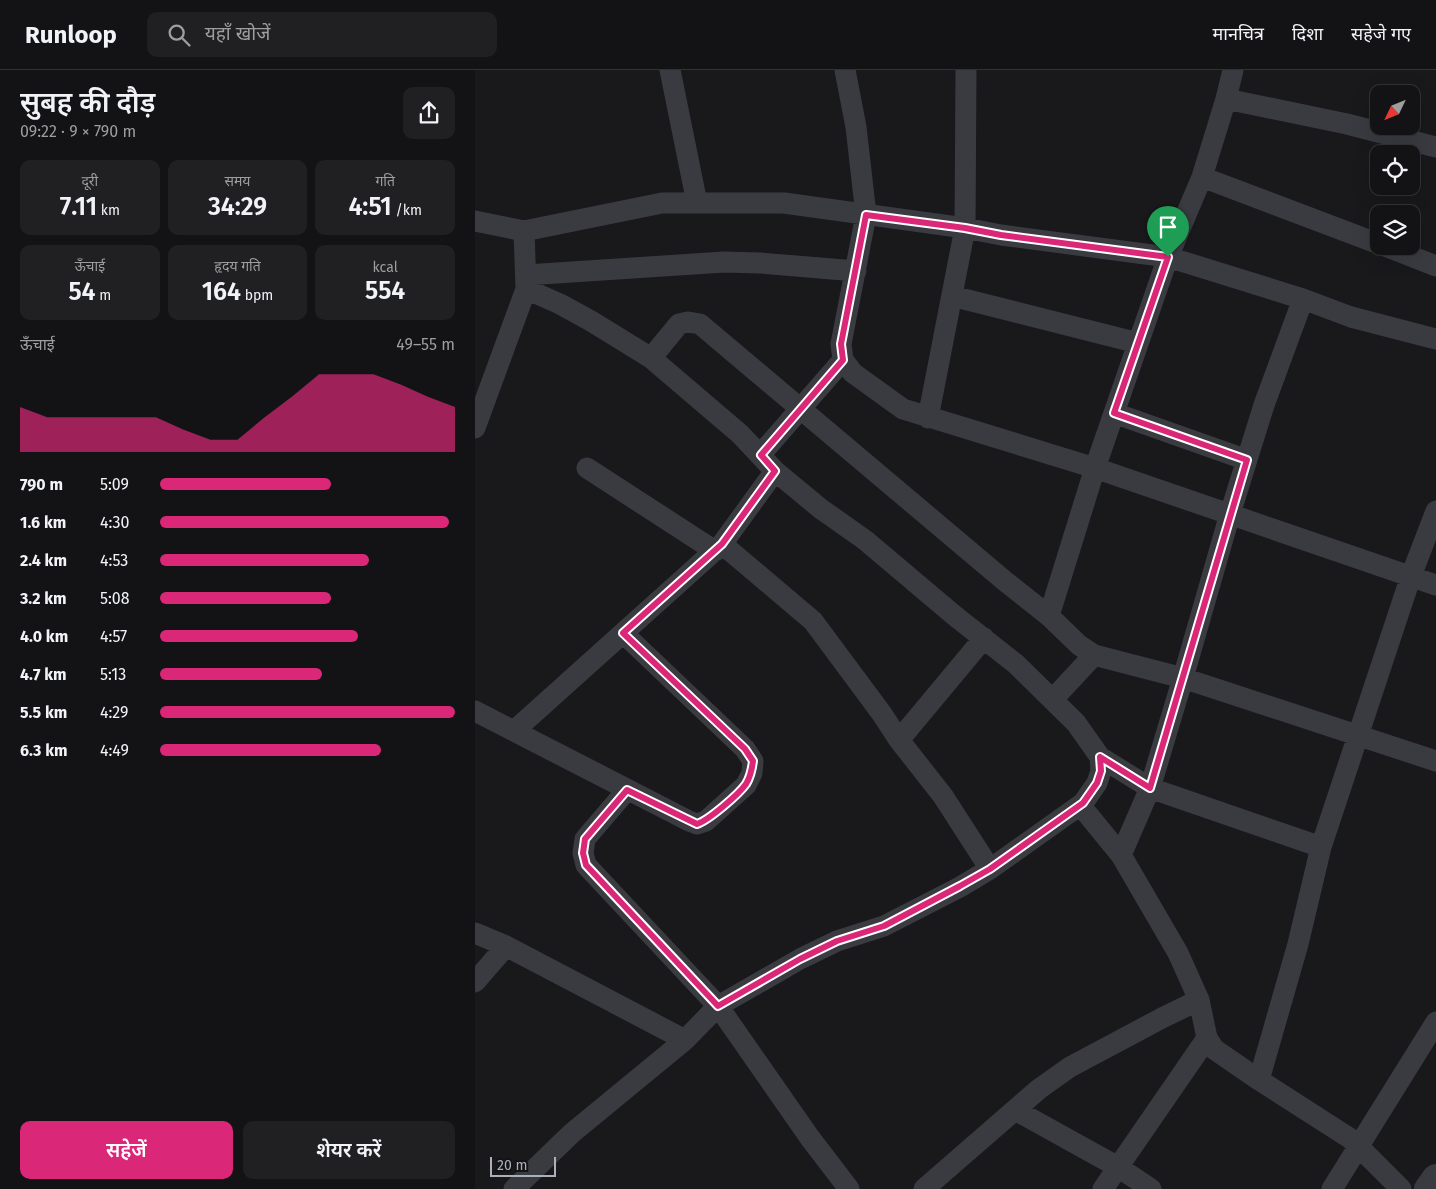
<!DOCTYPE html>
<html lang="hi">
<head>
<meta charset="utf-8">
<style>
	:root { --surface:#131315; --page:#202022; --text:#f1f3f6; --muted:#9d9ea0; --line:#323234; --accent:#db2777 }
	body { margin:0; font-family:"Fira Sans","Noto Sans Devanagari",sans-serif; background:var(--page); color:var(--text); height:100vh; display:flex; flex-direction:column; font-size:19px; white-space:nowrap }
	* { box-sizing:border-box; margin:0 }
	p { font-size:16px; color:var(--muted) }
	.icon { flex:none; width:28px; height:28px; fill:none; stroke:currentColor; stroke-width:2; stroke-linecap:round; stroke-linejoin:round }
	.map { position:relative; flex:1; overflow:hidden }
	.details { display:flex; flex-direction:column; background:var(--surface); width:475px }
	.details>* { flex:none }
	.needle { width:32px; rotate:227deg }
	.fabs { position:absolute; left:895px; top:15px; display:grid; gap:10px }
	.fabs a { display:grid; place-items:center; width:50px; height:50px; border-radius:10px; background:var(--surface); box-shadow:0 5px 20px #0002,0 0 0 1px var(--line); font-size:25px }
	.scale { position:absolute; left:15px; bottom:12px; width:66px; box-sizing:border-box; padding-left:5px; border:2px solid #aab1bc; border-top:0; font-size:14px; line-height:18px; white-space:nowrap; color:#aab1bc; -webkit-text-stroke:4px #141417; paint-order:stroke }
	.pin { position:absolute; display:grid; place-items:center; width:42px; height:42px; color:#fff; margin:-51px -21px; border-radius:50% 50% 50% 0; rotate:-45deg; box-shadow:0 0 5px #0007 }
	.pin .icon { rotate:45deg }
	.round { display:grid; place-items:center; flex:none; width:52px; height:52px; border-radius:10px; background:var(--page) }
	.overview { display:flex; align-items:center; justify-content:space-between; height:85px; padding:0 20px }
	h1 { font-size:28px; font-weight:600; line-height:38px }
	.stats { display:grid; grid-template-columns:repeat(3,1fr); gap:8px; height:85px; padding:5px 20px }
	.stats div { display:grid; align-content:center; border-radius:10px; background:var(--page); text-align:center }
	.stats b { font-size:25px; font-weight:600 }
	.stats small { font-size:14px; font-weight:400 }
	.stats p { font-size:14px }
	.chart { height:140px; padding:10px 20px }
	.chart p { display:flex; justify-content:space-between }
	.chart svg { width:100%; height:90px; margin-top:5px; fill:var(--accent); opacity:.7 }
	.primary-button { display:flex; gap:10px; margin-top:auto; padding:10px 20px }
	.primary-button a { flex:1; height:58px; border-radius:10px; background:var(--accent); color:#fff; font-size:20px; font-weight:600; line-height:58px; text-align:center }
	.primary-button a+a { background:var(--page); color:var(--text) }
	ul { padding:0 20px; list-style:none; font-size:16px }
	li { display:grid; grid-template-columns:80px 60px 1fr; align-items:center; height:38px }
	li i { height:12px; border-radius:6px; background:var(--accent) }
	header { display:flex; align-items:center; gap:30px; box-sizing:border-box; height:70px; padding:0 25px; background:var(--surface); border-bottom:1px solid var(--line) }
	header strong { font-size:24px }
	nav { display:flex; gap:28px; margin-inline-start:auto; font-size:18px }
	.search { width:350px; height:45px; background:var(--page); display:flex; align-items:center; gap:12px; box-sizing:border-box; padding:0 18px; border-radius:10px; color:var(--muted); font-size:19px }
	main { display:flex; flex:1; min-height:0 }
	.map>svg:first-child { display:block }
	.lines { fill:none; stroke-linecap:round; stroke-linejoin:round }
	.minor { stroke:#3a3b41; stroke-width:21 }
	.tertiary { stroke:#3a3b41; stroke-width:28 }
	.route-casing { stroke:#fff; stroke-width:10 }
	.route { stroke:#db2777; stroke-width:6 }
</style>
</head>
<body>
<header>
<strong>Runloop</strong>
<div class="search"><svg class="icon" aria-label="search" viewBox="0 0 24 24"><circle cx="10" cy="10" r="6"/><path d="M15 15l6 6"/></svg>यहाँ खोजें</div>
<nav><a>मानचित्र</a><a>दिशा</a><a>सहेजे गए</a></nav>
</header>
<main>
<section class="details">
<div class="overview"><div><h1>सुबह की दौड़</h1><p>09:22 · 9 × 790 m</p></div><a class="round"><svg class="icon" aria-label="share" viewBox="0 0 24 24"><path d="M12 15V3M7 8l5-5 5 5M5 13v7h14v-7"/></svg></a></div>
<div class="stats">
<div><p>दूरी</p><b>7.11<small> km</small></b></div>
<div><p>समय</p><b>34:29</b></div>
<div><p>गति</p><b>4:51<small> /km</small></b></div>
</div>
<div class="stats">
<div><p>ऊँचाई</p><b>54<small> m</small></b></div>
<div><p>हृदय गति</p><b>164<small> bpm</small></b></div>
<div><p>kcal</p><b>554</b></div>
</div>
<div class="chart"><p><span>ऊँचाई</span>49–55 m</p>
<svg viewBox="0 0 160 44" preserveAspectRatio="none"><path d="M0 44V22L10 27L20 27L30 27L40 27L50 27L60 33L70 38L80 38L90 27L100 17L110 6L120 6L130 6L140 11L150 17L160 22V44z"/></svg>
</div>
<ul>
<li><b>790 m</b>5:09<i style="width:58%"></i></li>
<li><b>1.6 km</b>4:30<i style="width:98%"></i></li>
<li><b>2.4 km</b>4:53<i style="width:71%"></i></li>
<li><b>3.2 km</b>5:08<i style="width:58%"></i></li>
<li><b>4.0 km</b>4:57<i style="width:67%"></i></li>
<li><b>4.7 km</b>5:13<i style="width:55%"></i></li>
<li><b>5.5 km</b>4:29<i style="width:100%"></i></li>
<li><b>6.3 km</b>4:49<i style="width:75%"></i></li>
</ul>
<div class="primary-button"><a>सहेजें</a><a>शेयर करें</a></div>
</section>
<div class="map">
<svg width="961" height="1119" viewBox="0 0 961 1119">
	<rect width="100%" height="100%" fill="#19191c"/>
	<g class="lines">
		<!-- minor -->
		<path class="minor" d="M195 0 222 133
			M370 0 381 57 391 145 366 274 368 290 378 303 428 339 620 398 961 515
			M751 29 872 54 961 77
			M727 107 904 174
			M0 151 49 161 51 219 85 234 116 251 176 288 265 364 300 401 346 439 390 470 480 546 541 594 601 653 625 687 626 701 622 713 608 733 610 741 646 785 703 883 724 930 732 968 739 979 784 1010 876 1069 926 1119
			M49 161 187 133H309L490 158 526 165 693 187 828 229 876 247 961 269
			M910 176 961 196
			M51 205 249 192 285 193 381 201
			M477 226 663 273
			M176 288 204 254 213 252 225 254 531 512 574 546 604 575 619 585 708 608 961 691
			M639 343 772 390
			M453 348 490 158 491 0
			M0 358 51 219
			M285 385 368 290
			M112 398 240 481
			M247 474 300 401
			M574 546 620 398 693 187 727 107 751 29 758 0
			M578 629 619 585
			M0 641 214 751 222 754 231 751 271 715 277 703 278 691 270 679 148 563
			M39 661 247 474 338 551 407 644 424 670 468 726 515 799
			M424 670 509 568
			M625 687 675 718 846 777
			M152 720 110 769 108 783 111 795 243 936 335 1068 374 1119
			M646 785 675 718 708 608 755 444 789 335 828 229
			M0 863 31 876 210 970 243 936 325 889 362 871 409 856 485 817 515 799 608 733
			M0 912 31 876
			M784 1010 823 874 846 777 936 506 961 441
			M540 1040 643 1097 676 1119
			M39 1119 97 1063 210 970
			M449 1119 564 1019 595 997 687 948 724 930
			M628 1119 732 968
			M857 1119 961 952"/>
		<!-- tertiary -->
		<path class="tertiary" d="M953 1119 961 1108"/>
	</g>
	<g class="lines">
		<defs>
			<path id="route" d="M391 145 490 158 526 165 693 187 639 343 772 390 675 718 625 687 626 701 622 713 608 733 515 799 485 816 409 856 362 871 325 889 243 936 111 795 108 783 110 769 152 720 222 754C234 750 264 724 271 714 276 706 277 699 278 691L270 679 148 563 247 474 300 401 286 385 368 290 366 274Z"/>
		</defs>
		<!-- route casing -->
		<use href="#route" class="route-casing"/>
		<!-- route -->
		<use href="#route" class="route"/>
	</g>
</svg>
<div class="fabs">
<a><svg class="needle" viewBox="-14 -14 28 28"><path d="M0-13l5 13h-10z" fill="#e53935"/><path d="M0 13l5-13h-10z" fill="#9d9ea0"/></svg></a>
<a><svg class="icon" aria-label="locate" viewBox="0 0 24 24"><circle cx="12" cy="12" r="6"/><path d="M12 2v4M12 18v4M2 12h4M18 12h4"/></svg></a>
<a><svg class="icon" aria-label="layers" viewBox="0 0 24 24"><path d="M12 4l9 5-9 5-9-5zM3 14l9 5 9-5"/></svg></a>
</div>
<div class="scale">20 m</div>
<div class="pin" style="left:693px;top:187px;background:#1e9e55"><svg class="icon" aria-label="arrive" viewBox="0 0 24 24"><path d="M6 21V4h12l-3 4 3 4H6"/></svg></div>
</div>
</main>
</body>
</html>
